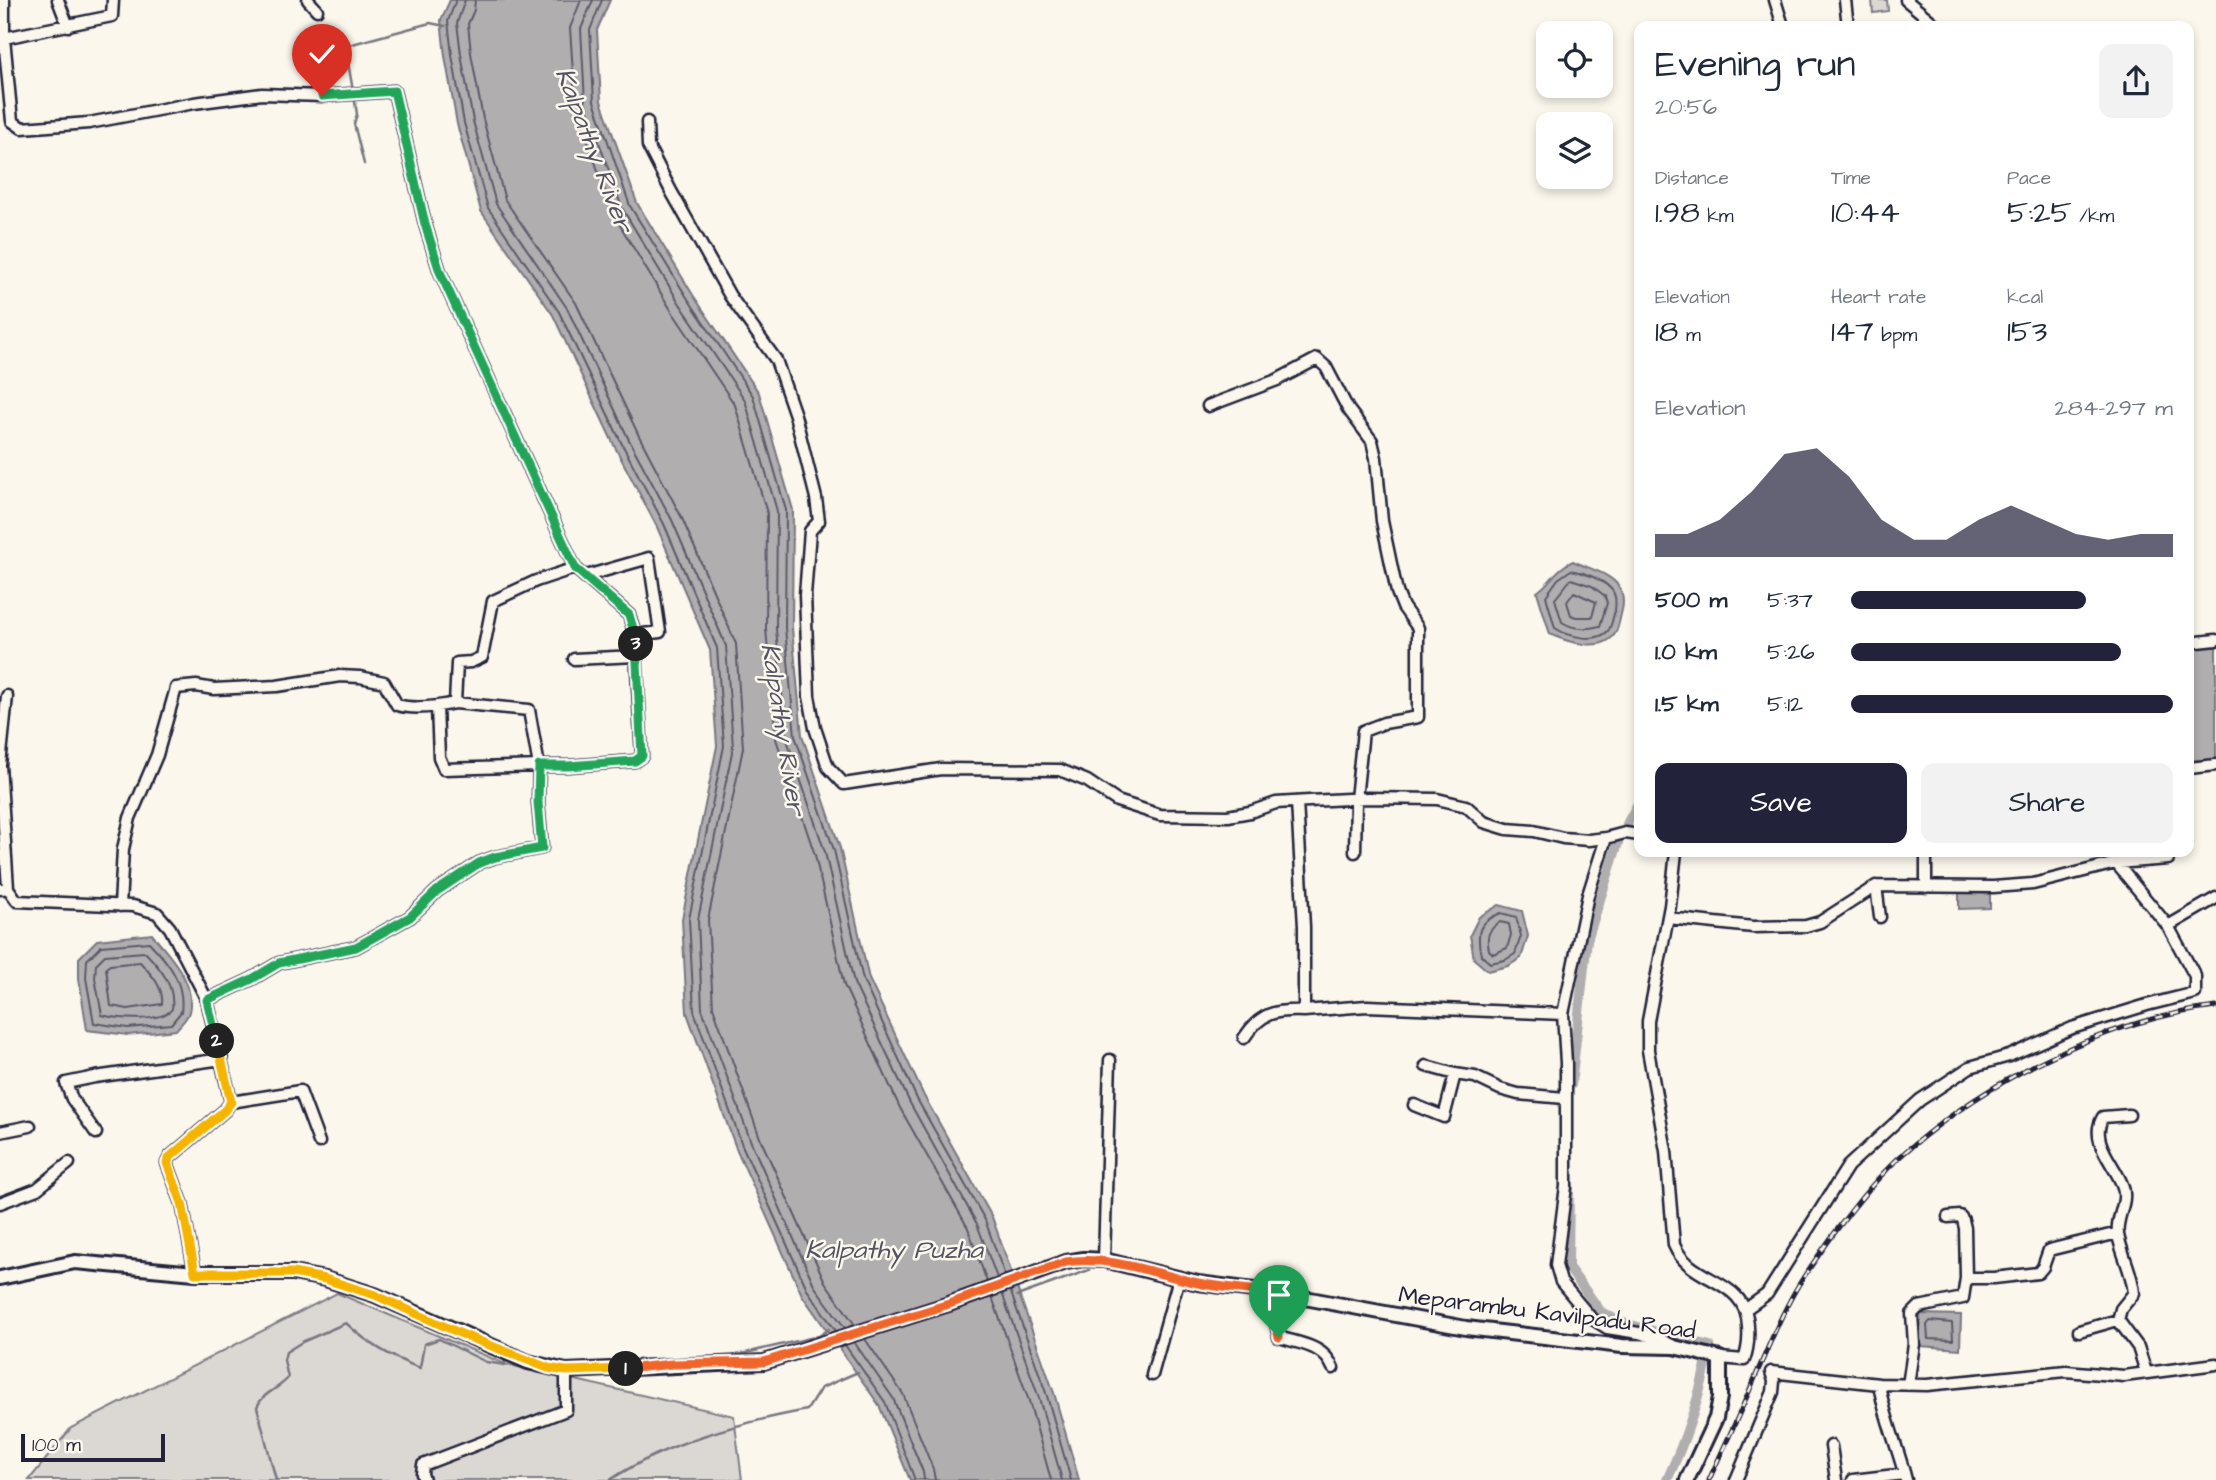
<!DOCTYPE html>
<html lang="en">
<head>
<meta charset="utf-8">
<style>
	:root { --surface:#fff; --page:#f2f2f3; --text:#1f2937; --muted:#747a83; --accent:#22223b }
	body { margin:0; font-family:"Architects Daughter",sans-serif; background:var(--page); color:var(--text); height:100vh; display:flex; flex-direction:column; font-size:26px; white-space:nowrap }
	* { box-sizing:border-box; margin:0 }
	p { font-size:23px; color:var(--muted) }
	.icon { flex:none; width:38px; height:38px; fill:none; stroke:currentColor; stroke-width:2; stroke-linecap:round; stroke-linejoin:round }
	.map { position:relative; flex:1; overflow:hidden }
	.details { position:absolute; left:1634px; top:21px; width:560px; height:836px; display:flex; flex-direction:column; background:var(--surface); border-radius:14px; box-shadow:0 4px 10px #0003 }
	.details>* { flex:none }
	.controls { position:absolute; left:1536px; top:21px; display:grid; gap:14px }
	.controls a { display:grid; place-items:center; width:77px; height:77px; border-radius:14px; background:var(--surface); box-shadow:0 4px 10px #0003; font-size:35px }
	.scale { position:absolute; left:21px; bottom:18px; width:144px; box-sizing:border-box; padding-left:7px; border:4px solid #22223b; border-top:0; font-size:19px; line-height:24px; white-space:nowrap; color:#22223b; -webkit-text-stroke:5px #fbf7ec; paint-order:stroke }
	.pin { position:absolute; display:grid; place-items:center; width:60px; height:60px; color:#fff; margin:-72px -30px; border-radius:50% 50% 50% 0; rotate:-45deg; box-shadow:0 0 7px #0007 }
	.pin .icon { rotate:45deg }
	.km { position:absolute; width:35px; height:35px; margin:-18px; border-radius:50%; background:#222; color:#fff; font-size:19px; line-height:35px; text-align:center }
	.round { display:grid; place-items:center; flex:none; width:74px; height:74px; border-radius:14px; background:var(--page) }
	.headline { display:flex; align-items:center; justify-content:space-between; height:119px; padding:0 21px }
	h1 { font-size:38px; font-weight:600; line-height:52px }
	.stats { display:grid; grid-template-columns:repeat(3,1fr); gap:10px; height:119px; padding:7px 21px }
	.stats div { display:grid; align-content:center }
	.stats b { font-size:30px; font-weight:600 }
	.stats small { font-size:19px; font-weight:400 }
	.stats p { font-size:19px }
	.chart { height:196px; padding:14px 21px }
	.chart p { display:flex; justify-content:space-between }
	.chart svg { width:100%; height:126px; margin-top:7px; fill:var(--accent); opacity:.7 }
	.primary-button { display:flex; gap:14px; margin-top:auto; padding:14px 21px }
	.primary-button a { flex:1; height:80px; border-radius:14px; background:var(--accent); color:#fff; font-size:28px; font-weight:600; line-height:80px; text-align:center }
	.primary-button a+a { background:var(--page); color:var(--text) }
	ul { padding:0 21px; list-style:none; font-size:23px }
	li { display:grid; grid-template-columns:112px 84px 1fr; align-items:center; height:52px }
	li i { height:18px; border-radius:9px; background:var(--accent) }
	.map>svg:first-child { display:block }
	.green { fill:#dbd8d3; stroke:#7e7d87; stroke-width:2 }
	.water { fill:#b1aeb0; stroke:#787681; stroke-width:2 }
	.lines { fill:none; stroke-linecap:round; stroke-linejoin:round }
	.shore { stroke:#5b5a6a; stroke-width:2 }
	.stream { stroke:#787681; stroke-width:2.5 }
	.canal { stroke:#b1aeb0; stroke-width:10 }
	.minor-casing { stroke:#22223b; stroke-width:15 }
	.major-casing { stroke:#22223b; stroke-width:18 }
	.minor { stroke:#fbf7ec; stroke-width:10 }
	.major { stroke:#fbf7ec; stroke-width:12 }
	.rail-casing { stroke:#22223b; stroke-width:5 }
	.rail { stroke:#fbf7ec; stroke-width:2.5; stroke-dasharray:8; stroke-linecap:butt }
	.split-1-casing { stroke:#fff; stroke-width:14 }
	.split-2-casing { stroke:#fff; stroke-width:14 }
	.split-3-casing { stroke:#fff; stroke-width:14 }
	.split-4-casing { stroke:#fff; stroke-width:14 }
	.split-1 { stroke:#f0652b; stroke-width:9 }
	.split-2 { stroke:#f5b400; stroke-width:9 }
	.split-3 { stroke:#22a559; stroke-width:9 }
	.split-4 { stroke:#22a559; stroke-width:9 }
	.labels { text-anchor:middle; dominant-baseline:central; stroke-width:5; stroke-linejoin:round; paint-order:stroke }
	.street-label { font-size:24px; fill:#22223b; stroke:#fbf7ec }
	.water-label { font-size:26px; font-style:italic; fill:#545364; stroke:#fbf7ec }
</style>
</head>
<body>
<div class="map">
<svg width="2216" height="1480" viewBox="0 0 2216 1480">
	<rect width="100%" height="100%" fill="#fbf7ec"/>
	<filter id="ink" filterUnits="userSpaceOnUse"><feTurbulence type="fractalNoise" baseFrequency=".0143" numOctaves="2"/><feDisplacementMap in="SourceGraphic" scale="14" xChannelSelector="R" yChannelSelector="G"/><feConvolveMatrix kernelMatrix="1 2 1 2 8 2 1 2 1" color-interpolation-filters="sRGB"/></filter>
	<g filter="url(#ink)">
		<!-- green -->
		<path class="green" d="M1872 0H1887L1888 11 1873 13Z
			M337 1293 505 1364 734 1416 742 1480H29L71 1428Z"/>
		<!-- water -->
		<path class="water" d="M450 0H610L597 30 601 101 637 203 693 295 759 393 793 510 792 628 802 735 840 848 869 979 924 1096 992 1217 1054 1393 1079 1480H910L879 1405 802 1295 736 1148 687 1013 682 919 717 746 710 650 657 527 615 447 553 315 481 211 457 124 445 56 441 20Z
			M1573 561C1587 568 1606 572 1617 584 1623 591 1624 602 1622 610 1620 617 1619 626 1616 632 1604 654 1567 642 1550 634L1537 592C1552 582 1554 570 1573 561Z
			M2200 645 2216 647V760L2189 761V648Z
			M1959 888H1990V908L1959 909Z
			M1499 905 1522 911 1528 936 1521 958 1508 966 1488 971 1474 959 1470 935 1479 917Z
			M152 934C170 957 196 981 189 1012 187 1019 180 1025 176 1030L128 1035 87 1030 79 979V958L97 940Z
			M1920 1314 1961 1315 1960 1349 1920 1346Z"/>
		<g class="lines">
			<!-- shore -->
			<path class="shore" d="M456 0 448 21 452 55 464 123 488 208 559 312 622 444 664 524 717 648 724 746 689 919 694 1011 742 1145 808 1291 836 1331
				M465 0 457 23 461 54 473 121 496 204 567 308 629 440 672 520 726 646 733 747 698 920 702 1009 751 1142 815 1287 845 1328
				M475 0 474 10 468 24 471 53 483 119 505 200 576 303 639 436 681 516 736 644 743 748 708 920 713 1007 760 1138 825 1282 855 1325
				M581 0 570 28 575 103 612 212 671 310 735 405 767 513 766 629 776 739 815 855 844 985 900 1108 968 1228 987 1282
				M593 0 581 29 585 102 622 208 680 304 745 400 777 511 776 629 786 737 825 852 854 983 910 1103 977 1224 997 1278
				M602 0 590 30 594 101 630 206 688 299 753 396 786 510 785 628 795 736 834 850 863 980 917 1099 985 1220 1005 1276
				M1571 570C1583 572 1602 579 1611 589 1616 594 1616 603 1615 610 1613 616 1612 626 1608 631 1596 644 1567 636 1555 628L1546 596 1558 579Z
				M1571 579 1592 586 1605 596 1607 603 1600 626C1587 629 1575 630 1562 622L1555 599Z
				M1574 592 1596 602 1592 617H1576L1571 615 1567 602Z
				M1501 913 1516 917 1521 936 1515 954 1505 960 1490 963 1481 955C1476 932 1478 922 1501 913Z
				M1500 922 1509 924 1511 935 1507 948 1493 954 1489 950C1486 936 1488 930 1500 922Z
				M149 942C169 963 185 982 181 1012L171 1024 128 1028 94 1023 86 978 87 960 101 946Z
				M145 952C161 969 175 985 172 1009 161 1023 118 1019 102 1015L95 978 96 964 105 955Z
				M140 962C151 974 164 987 162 1004L128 1009 111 1006 106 968 110 965Z
				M1010 1290 1047 1396 1071 1480
				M1002 1293 1039 1398 1062 1480
				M992 1297 1029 1401 1051 1480
				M1930 1321 1952 1323 1953 1340 1928 1339 1927 1325Z
				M865 1339 903 1394 933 1469 935 1480
				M854 1342 893 1398 923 1472 924 1480
				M845 1345 885 1402 915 1480"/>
			<!-- stream -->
			<path class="stream" d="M352 85 345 46 430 23 445 26
				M355 102 357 114 354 124 364 164
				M1017 1296 1089 1270
				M724 1358 819 1336 829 1329
				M276 1480 257 1407C263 1392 278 1390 288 1378L284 1360 286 1352 302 1342 346 1323C368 1344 392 1358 420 1368L424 1344 439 1339 486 1362 505 1365 504 1356
				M610 1480C670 1441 738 1423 807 1410L821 1388 858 1372"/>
			<!-- canal -->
			<path class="canal" d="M1627 824 1640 800
				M1571 1085 1587 940 1618 843
				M1569 1187 1568 1267 1601 1312 1620 1322 1710 1346C1701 1393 1687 1437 1667 1480"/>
			<defs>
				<path id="minor" d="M58 0 68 26
					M113 0 112 16 4 38 12 121 22 128 89 123 194 103 262 94 322 96 394 91 425 224 440 272 575 568 629 615 635 635 642 756 635 761 568 766H539L538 802 542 848 495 857 479 863 437 891 410 917 356 947 279 963 252 979 207 1000
					M308 0 317 10
					M1775 0 1783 26
					M1845 0 1848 26
					M1906 0 1937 26
					M1 38H4V0
					M647 122 648 146 671 191 730 296 776 360 795 415 816 498 819 521 810 531 805 595 809 696 815 728 828 767 844 784 941 769 1060 770 1087 781 1117 801 1160 815 1228 816 1250 812 1276 803 1309 801 1368 798 1437 799 1466 806 1484 822 1507 829 1534 831 1563 838 1589 840 1606 838 1588 895 1563 1014 1566 1063V1186L1556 1265 1561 1282 1591 1318 1607 1328 1639 1333 1659 1339 1674 1346
					M1208 406 1277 380 1317 359 1326 367 1348 409 1372 441 1376 458 1382 521 1397 592 1403 607 1418 628V717L1384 723 1363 731 1356 799 1355 852
					M586 576 649 558 660 632 635 635
					M2189 643 2216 640
					M574 659 636 656
					M7 696 0 765 8 888
					M437 707 439 757 444 769 539 766 529 710 455 703
					M2189 768 2216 765
					M1606 838 1625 833 1640 835
					M1676 852 1670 906 1648 1021V1050L1666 1151 1674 1245C1691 1285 1747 1277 1748 1327 1749 1339 1748 1349 1744 1360L1720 1358
					M1926 852V887
					M1876 886 1880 917
					M0 889 8 888 17 901 133 906 157 913 170 928 207 1000 231 1102 225 1110 170 1157 167 1163 182 1203 195 1273
					M120 906 123 849 130 818 157 755 176 688 196 686 214 689 277 686 340 676 360 677 384 682 397 705C415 710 436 707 455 703L457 663 471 662 482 657 493 601 536 581 575 568
					M1668 918 1753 927 1806 926 1820 922 1876 886 1993 887 2033 884 2116 863 2168 859 2169 852
					M2168 926 2216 898
					M1304 1011 1367 1006 1563 1014
					M1244 1038C1261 1012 1275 1010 1304 1011V927L1297 802
					M1426 1066 1455 1074
					M231 1102 300 1091 319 1142
					M1414 1105 1444 1117 1455 1074 1475 1077 1500 1089 1518 1094 1565 1098
					M2129 1115 2103 1117C2088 1141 2116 1165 2123 1187 2128 1204 2115 1218 2118 1235 2122 1255 2132 1272 2134 1293L2121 1309 2118 1320 2138 1347 2146 1372
					M0 1132 30 1126
					M96 1133 72 1099 66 1083 95 1077 222 1059
					M0 1203 37 1189 69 1163
					M1104 1260 1110 1060
					M1966 1278H1994L2038 1273 2043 1267 2049 1250 2118 1233
					M1278 1293 1275 1319 1279 1337C1300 1344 1324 1345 1333 1368
					M1746 1309 1767 1294 1848 1166 1920 1100 1970 1067 2009 1056 2072 1028 2147 1005 2195 993V976L2168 926 2116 863
					M2079 1331 2118 1320
					M1152 1375 1179 1278
					M1879 1384C1884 1417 1898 1447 1906 1480
					M1908 1385 1914 1344 1912 1314 1919 1307 1963 1298 1966 1278 1965 1228 1963 1220 1960 1216 1948 1217
					M1831 1446 1836 1480
					M424 1480 422 1474 423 1465 566 1410V1371
					M1736 1480 1773 1392 1774 1381 1771 1372 1879 1384 1927 1385 2066 1371 2124 1376 2216 1364
					M1853 1480 1904 1474"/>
				<path id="major" d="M0 1278 75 1262 195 1273H293L325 1279 375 1295 528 1362 566 1371 764 1362 949 1304 1066 1262 1084 1259 1104 1260 1198 1283 1278 1293 1466 1328 1622 1346 1674 1347 1720 1358V1397L1716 1418 1687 1480"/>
			</defs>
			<!-- minor casing -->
			<use href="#minor" class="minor-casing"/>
			<!-- major casing -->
			<use href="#major" class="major-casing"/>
			<!-- minor -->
			<use href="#minor" class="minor"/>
			<!-- major -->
			<use href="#major" class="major"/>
			<defs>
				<path id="rail" d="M1709 1480C1725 1445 1742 1409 1757 1373 1771 1341 1784 1307 1803 1278 1832 1235 1871 1180 1911 1147 1994 1077 2108 1019 2216 1007"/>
			</defs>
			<!-- rail casing -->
			<use href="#rail" class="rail-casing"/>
			<!-- rail -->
			<use href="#rail" class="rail"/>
		</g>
	</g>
	<g class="lines" filter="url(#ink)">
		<defs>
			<path id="split-1" d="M626 1369 672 1364 764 1362 949 1304 1066 1262C1111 1255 1154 1274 1198 1283 1224 1288 1251 1290 1278 1293L1275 1319 1279 1337"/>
			<path id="split-2" d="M217 1041 231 1102 225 1110 170 1157 167 1163 182 1203 195 1273H293L325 1279 375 1295 466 1336 548 1368 566 1371 626 1369"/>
			<path id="split-3" d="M217 1041 207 1000 252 979 279 963 356 947 410 917 437 891 479 863 495 857 542 848 538 802 539 766H568L635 761 642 756 636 644"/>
			<path id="split-4" d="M322 96 394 91 425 224 440 272 575 568 629 615 635 635 636 644"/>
		</defs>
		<!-- split-1 casing -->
		<use href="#split-1" class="split-1-casing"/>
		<!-- split-2 casing -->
		<use href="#split-2" class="split-2-casing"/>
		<!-- split-3 casing -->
		<use href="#split-3" class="split-3-casing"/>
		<!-- split-4 casing -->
		<use href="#split-4" class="split-4-casing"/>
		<!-- split-1 -->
		<use href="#split-1" class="split-1"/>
		<!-- split-2 -->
		<use href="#split-2" class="split-2"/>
		<!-- split-3 -->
		<use href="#split-3" class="split-3"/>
		<!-- split-4 -->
		<use href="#split-4" class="split-4"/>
	</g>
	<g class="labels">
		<!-- street labels -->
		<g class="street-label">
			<text transform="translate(1547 1313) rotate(7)">Meparambu Kavilpadu Road</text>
		</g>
		<!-- water labels -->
		<g class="water-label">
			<text transform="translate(594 150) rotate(69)">Kalpathy River</text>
			<text transform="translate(783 729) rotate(81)">Kalpathy River</text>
			<text x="894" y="1250">Kalpathy Puzha</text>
		</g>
	</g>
</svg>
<div class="controls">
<a><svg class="icon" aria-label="locate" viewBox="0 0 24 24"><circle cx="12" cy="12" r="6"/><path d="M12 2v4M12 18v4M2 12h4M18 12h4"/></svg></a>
<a><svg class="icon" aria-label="layers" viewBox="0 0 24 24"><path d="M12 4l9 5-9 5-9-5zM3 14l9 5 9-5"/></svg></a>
</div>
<div class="scale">100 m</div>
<div class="pin" style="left:1279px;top:1337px;background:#1e9e55"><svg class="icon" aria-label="arrive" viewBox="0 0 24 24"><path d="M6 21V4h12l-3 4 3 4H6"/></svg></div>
<div class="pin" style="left:322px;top:96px;background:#d93025"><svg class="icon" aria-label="check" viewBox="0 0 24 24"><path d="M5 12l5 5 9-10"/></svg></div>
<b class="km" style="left:626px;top:1369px">1</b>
<b class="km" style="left:217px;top:1041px">2</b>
<b class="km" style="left:636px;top:644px">3</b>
<section class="details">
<div class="headline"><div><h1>Evening run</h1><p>20:56</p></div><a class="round"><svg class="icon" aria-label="share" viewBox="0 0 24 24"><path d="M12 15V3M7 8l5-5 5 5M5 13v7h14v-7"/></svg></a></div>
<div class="stats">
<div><p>Distance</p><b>1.98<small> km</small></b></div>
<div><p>Time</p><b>10:44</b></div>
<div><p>Pace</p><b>5:25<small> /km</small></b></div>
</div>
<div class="stats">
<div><p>Elevation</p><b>18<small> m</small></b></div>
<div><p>Heart rate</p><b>147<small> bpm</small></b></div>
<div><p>kcal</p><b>153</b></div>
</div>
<div class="chart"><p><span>Elevation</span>284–297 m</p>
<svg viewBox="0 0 160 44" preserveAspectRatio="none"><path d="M0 44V36L10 36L20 31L30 21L40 8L50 6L60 16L70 31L80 38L90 38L100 31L110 26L120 31L130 36L140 38L150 36L160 36V44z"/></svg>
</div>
<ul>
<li><b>500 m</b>5:37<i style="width:73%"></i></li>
<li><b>1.0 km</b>5:26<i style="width:84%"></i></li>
<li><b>1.5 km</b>5:12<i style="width:100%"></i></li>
</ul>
<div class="primary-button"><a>Save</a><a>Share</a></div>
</section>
</div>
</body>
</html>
